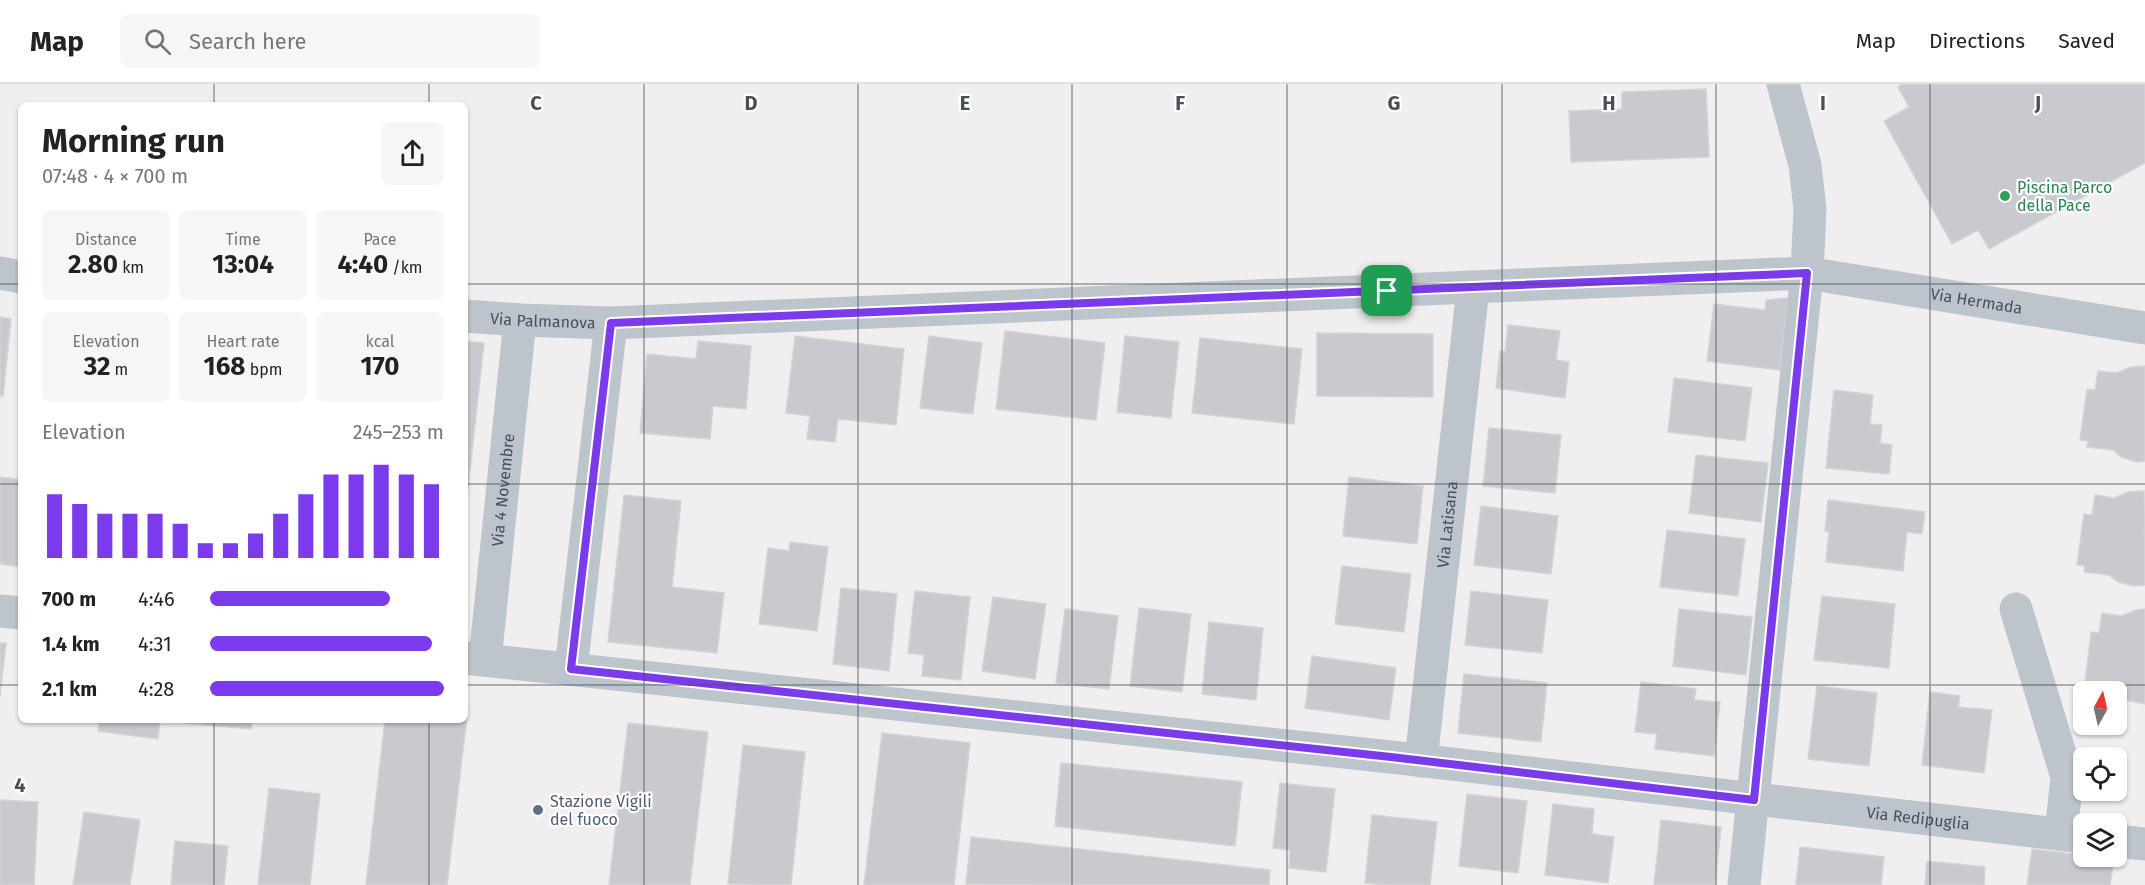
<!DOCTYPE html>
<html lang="en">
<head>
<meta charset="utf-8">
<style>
	:root { --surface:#fff; --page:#f6f6f6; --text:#222; --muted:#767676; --line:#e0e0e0; --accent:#7c3aed }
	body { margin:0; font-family:"Fira Sans",sans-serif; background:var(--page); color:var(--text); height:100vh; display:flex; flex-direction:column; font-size:22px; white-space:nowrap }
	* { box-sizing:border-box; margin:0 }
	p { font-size:20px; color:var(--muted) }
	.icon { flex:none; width:33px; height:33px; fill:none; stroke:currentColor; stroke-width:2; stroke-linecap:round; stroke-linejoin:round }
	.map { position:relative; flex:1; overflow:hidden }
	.details { position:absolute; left:18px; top:18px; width:450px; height:621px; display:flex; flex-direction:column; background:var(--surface); border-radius:9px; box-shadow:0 2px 4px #0004 }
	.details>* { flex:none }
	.needle { width:39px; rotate:8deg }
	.tools { position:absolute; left:2073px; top:597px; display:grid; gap:12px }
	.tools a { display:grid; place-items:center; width:54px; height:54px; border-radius:9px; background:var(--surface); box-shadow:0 2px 4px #0004; font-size:30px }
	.pin { position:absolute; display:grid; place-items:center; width:51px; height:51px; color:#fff; margin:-26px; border-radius:12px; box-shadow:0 3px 9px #0006 }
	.round { display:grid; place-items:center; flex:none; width:63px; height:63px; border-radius:9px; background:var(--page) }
	.head { display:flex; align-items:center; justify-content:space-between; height:102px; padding:0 24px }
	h1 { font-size:33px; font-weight:700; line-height:45px }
	.metrics { display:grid; grid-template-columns:repeat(3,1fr); gap:9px; height:102px; padding:6px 24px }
	.metrics div { display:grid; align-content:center; border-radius:9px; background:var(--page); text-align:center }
	.metrics b { font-size:26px; font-weight:700 }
	.metrics small { font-size:16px; font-weight:400 }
	.metrics p { font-size:16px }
	.chart { height:168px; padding:12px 24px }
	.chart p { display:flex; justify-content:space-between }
	.chart svg { width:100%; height:108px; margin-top:6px; stroke:var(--accent); stroke-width:6 }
	ul { padding:0 24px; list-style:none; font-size:20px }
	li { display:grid; grid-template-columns:96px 72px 1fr; align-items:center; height:45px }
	li i { height:15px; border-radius:8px; background:var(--accent) }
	header { display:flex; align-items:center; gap:36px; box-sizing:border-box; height:84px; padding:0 30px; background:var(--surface); border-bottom:2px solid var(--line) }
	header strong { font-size:28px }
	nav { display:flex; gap:33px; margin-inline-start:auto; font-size:21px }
	.search { width:420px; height:54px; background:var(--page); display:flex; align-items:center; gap:15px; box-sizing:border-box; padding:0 21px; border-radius:9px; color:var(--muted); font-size:22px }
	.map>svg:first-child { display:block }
	.building { fill:#c8cad0; stroke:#d2d4d9; stroke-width:1.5 }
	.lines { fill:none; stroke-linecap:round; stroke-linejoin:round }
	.minor { stroke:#bdc5cc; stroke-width:33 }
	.route-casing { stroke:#fff; stroke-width:12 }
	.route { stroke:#7c3aed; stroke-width:8 }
	.grid { fill:none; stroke:#475059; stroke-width:1.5; stroke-opacity:0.55 }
	.leisure-dot { fill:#2e9e5b; stroke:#fff; stroke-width:2 }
	.service-dot { fill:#5c6f8a; stroke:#fff; stroke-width:2 }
	.labels { text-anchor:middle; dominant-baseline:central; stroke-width:4.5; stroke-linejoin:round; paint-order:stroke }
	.leisure-label { font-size:16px; fill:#27864d; stroke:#fff; text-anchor:start }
	.street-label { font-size:16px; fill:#475059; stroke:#fff }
	.service-label { font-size:16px; fill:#4e5e75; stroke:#fff; text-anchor:start }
	.grid-label { font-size:20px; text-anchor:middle; font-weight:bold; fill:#475059; stroke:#fff; stroke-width:4.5; stroke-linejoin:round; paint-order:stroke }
</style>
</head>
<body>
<header>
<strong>Map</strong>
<div class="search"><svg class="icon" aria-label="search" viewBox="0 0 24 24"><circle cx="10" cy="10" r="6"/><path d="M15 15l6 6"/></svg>Search here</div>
<nav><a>Map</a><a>Directions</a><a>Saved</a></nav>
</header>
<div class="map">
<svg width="2145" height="801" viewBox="0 0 2145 801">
	<rect width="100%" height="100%" fill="#f0eeee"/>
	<!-- building -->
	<path class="building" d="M1902 0H2145V79L1989 165 1978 146 1952 160 1884 37 1909 23 1898 3Z
		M1706 5 1709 73 1571 78 1569 27 1622 25V8Z
		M1788 214 1780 286 1707 277 1714 220 1765 226 1766 216Z
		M0 233 11 235 3 312H0Z
		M1508 241 1560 247 1556 276 1569 278 1565 314 1496 304 1500 267 1505 268Z
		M1005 247 1105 259 1096 336 996 325Z
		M1317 249 1433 250V313L1317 312Z
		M795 252 904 265 896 341 838 335 835 358 807 355 810 332 786 329Z
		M929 252 982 259 973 330 920 324Z
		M1125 252 1179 258 1171 334 1117 328Z
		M1200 254 1302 265 1294 340 1192 329Z
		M465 257 484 259 465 431Z
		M698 257 751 262 746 325 713 322 710 355 640 349 647 270 696 275Z
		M2145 282V377L2137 378 2121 373 2113 366 2087 363 2088 357 2080 356 2087 305 2095 306 2098 287 2117 289 2131 283Z
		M1674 294 1752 304 1745 357 1668 348Z
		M1834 306 1873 311 1870 340 1882 341 1880 359 1892 361 1889 390 1826 384Z
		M1489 344 1561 351 1555 409 1483 402Z
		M1696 371 1768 379 1761 438 1689 429Z
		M0 393 21 396V483L0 480Z
		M1349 393 1423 402 1417 460 1343 452Z
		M2144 407 2145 501 2134 502 2118 498 2109 491 2084 488 2085 482 2077 481 2084 430 2092 431 2095 411 2114 414 2128 408Z
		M624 411 681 417 672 503 724 509 717 569 608 558Z
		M1828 416 1925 428 1922 450 1907 448 1903 487 1826 478 1829 448 1825 447Z
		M1481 422 1558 432 1551 490 1474 481Z
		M1667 446 1745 455 1738 512 1660 503Z
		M790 458 828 463 817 547 759 540 768 464 789 467Z
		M1342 482 1411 490 1404 548 1335 540Z
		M841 504 897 510 889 587 833 580Z
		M915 507 970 513 961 596 922 592 924 571 908 569Z
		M1471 507 1548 516 1542 569 1465 561Z
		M1822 512 1895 520 1889 584 1814 576Z
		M993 513 1046 520 1035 595 982 587Z
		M1139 524 1191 530 1182 608 1130 602Z
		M1065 525 1118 532 1109 605 1056 599Z
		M1679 525 1752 533 1746 591 1673 582Z
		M2145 525V620L2126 616 2116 608 2092 606V600L2085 599 2091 548 2099 549 2102 529 2122 532 2136 526Z
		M1209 538 1263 544 1256 616 1202 610Z
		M0 559H6L0 612Z
		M1312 572 1396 584 1389 636 1305 624Z
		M1464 590 1547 599 1541 658 1458 649Z
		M1641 598 1696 605 1694 616 1720 618 1714 672 1655 665 1657 650 1635 648Z
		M1817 602 1877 609 1869 682 1808 675Z
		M1930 608 1960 612 1958 623 1992 626 1984 689 1922 681Z
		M465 623 468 624 447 801H366L385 636H465Z
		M99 636H160L158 655 98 647Z
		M187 636H252L251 645 186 639Z
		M628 639 708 648 690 801H609Z
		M882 649 970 659 954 801H864Z
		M743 661 805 668 791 801 728 800Z
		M1061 679 1242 698 1235 762 1055 742Z
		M1280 699 1335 705 1326 788 1289 784 1290 766 1273 764Z
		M269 704 320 710 310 801H258Z
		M1467 710 1527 717 1518 789 1459 782Z
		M0 716 38 718 34 801H0Z
		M1553 720 1594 725 1592 750 1614 753 1608 799 1545 791Z
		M84 728 140 736 130 801H73Z
		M1372 731 1437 738 1430 801H1387L1365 799Z
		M1661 736 1721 743 1715 801H1654Z
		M971 753 1270 786 1269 801 966 800Z
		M175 757 228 762 224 801H171Z
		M1800 763 1884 773 1881 801H1796Z
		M2032 765 2114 775 2110 801H2027Z
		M1927 777 1985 783 1984 801H1925Z"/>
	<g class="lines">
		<!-- minor -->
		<g class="minor">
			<path d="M0 189 21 193"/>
			<path id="s1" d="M465 232 520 236 611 239 1807 189 2145 244"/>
			<path d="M2016 525 2067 693 2061 750"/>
			<path d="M0 527 21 529"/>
			<path id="s2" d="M465 574 1391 673 2084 753"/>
			<path id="s3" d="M485 576 520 236"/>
			<path d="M571 585 611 239"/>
			<path id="s4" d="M1421 677 1473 204"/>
			<path d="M2116 757 2145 760"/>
			<path d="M1744 801 1807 189 1810 125 1805 81 1783 0"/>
		</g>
	</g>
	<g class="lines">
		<defs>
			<path id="route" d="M1807 189 1754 716 1391 673 571 585 611 239Z"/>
		</defs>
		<!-- route casing -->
		<use href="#route" class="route-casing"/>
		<!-- route -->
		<use href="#route" class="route"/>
	</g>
	<!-- grid -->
	<path class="grid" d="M214 0V21M429 0V21M644 0V801M858 0V801M1072 0V801M1287 0V801M1502 0V801M1716 0V801M1930 0V801M0 200H21M465 200H2145M0 400H21M465 400H2145M0 601H21M465 601H2145M214 636V801M429 636V801"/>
	<!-- markers -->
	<circle class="leisure-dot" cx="2005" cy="112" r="6"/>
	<circle class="service-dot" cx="538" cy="726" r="6"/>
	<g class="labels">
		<!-- leisure labels -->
		<g class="leisure-label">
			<text x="2017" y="103">Piscina Parco<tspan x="2017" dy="18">della Pace</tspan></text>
		</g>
		<!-- street labels -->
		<g class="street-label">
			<text stroke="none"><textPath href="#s1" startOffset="1515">Via Hermada</textPath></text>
			<text stroke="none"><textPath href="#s1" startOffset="78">Via Palmanova</textPath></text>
			<text stroke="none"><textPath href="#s3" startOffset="171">Via 4 Novembre</textPath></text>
			<text stroke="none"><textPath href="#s4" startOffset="238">Via Latisana</textPath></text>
			<text stroke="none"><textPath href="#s2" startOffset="1462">Via Redipuglia</textPath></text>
		</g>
		<!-- service labels -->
		<g class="service-label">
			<text x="550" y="717">Stazione Vigili<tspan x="550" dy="18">del fuoco</tspan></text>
		</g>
	</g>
	<g class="grid-label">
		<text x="536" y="26">C</text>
		<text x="751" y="26">D</text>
		<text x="965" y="26">E</text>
		<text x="1180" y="26">F</text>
		<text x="1394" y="26">G</text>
		<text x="1609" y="26">H</text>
		<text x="1823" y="26">I</text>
		<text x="2038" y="26">J</text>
		<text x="20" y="708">4</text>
	</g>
</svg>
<div class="tools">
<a><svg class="needle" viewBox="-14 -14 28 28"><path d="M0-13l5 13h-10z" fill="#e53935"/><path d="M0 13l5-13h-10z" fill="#767676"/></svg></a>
<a><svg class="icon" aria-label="locate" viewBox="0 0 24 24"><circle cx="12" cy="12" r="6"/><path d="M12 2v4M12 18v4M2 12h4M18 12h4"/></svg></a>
<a><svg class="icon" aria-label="layers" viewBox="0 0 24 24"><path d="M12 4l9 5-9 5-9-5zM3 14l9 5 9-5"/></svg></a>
</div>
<div class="pin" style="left:1387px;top:207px;background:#1e9e55"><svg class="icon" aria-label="arrive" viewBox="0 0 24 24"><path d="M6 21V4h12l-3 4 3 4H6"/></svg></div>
<section class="details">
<div class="head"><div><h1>Morning run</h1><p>07:48 · 4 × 700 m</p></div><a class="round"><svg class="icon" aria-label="share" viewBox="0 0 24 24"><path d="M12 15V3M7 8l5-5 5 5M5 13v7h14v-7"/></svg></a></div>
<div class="metrics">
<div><p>Distance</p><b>2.80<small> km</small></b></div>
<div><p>Time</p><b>13:04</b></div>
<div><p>Pace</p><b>4:40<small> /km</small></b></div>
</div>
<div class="metrics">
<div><p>Elevation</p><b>32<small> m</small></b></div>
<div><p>Heart rate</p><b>168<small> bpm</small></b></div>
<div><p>kcal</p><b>170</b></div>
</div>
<div class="chart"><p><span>Elevation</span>245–253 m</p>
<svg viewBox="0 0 160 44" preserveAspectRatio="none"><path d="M5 44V18M15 44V22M25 44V26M35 44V26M45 44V26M55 44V30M65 44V38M75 44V38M85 44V34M95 44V26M105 44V18M115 44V10M125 44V10M135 44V6M145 44V10M155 44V14"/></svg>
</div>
<ul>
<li><b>700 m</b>4:46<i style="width:77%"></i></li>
<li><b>1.4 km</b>4:31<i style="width:95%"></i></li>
<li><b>2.1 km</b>4:28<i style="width:100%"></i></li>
</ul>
</section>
</div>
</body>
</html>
